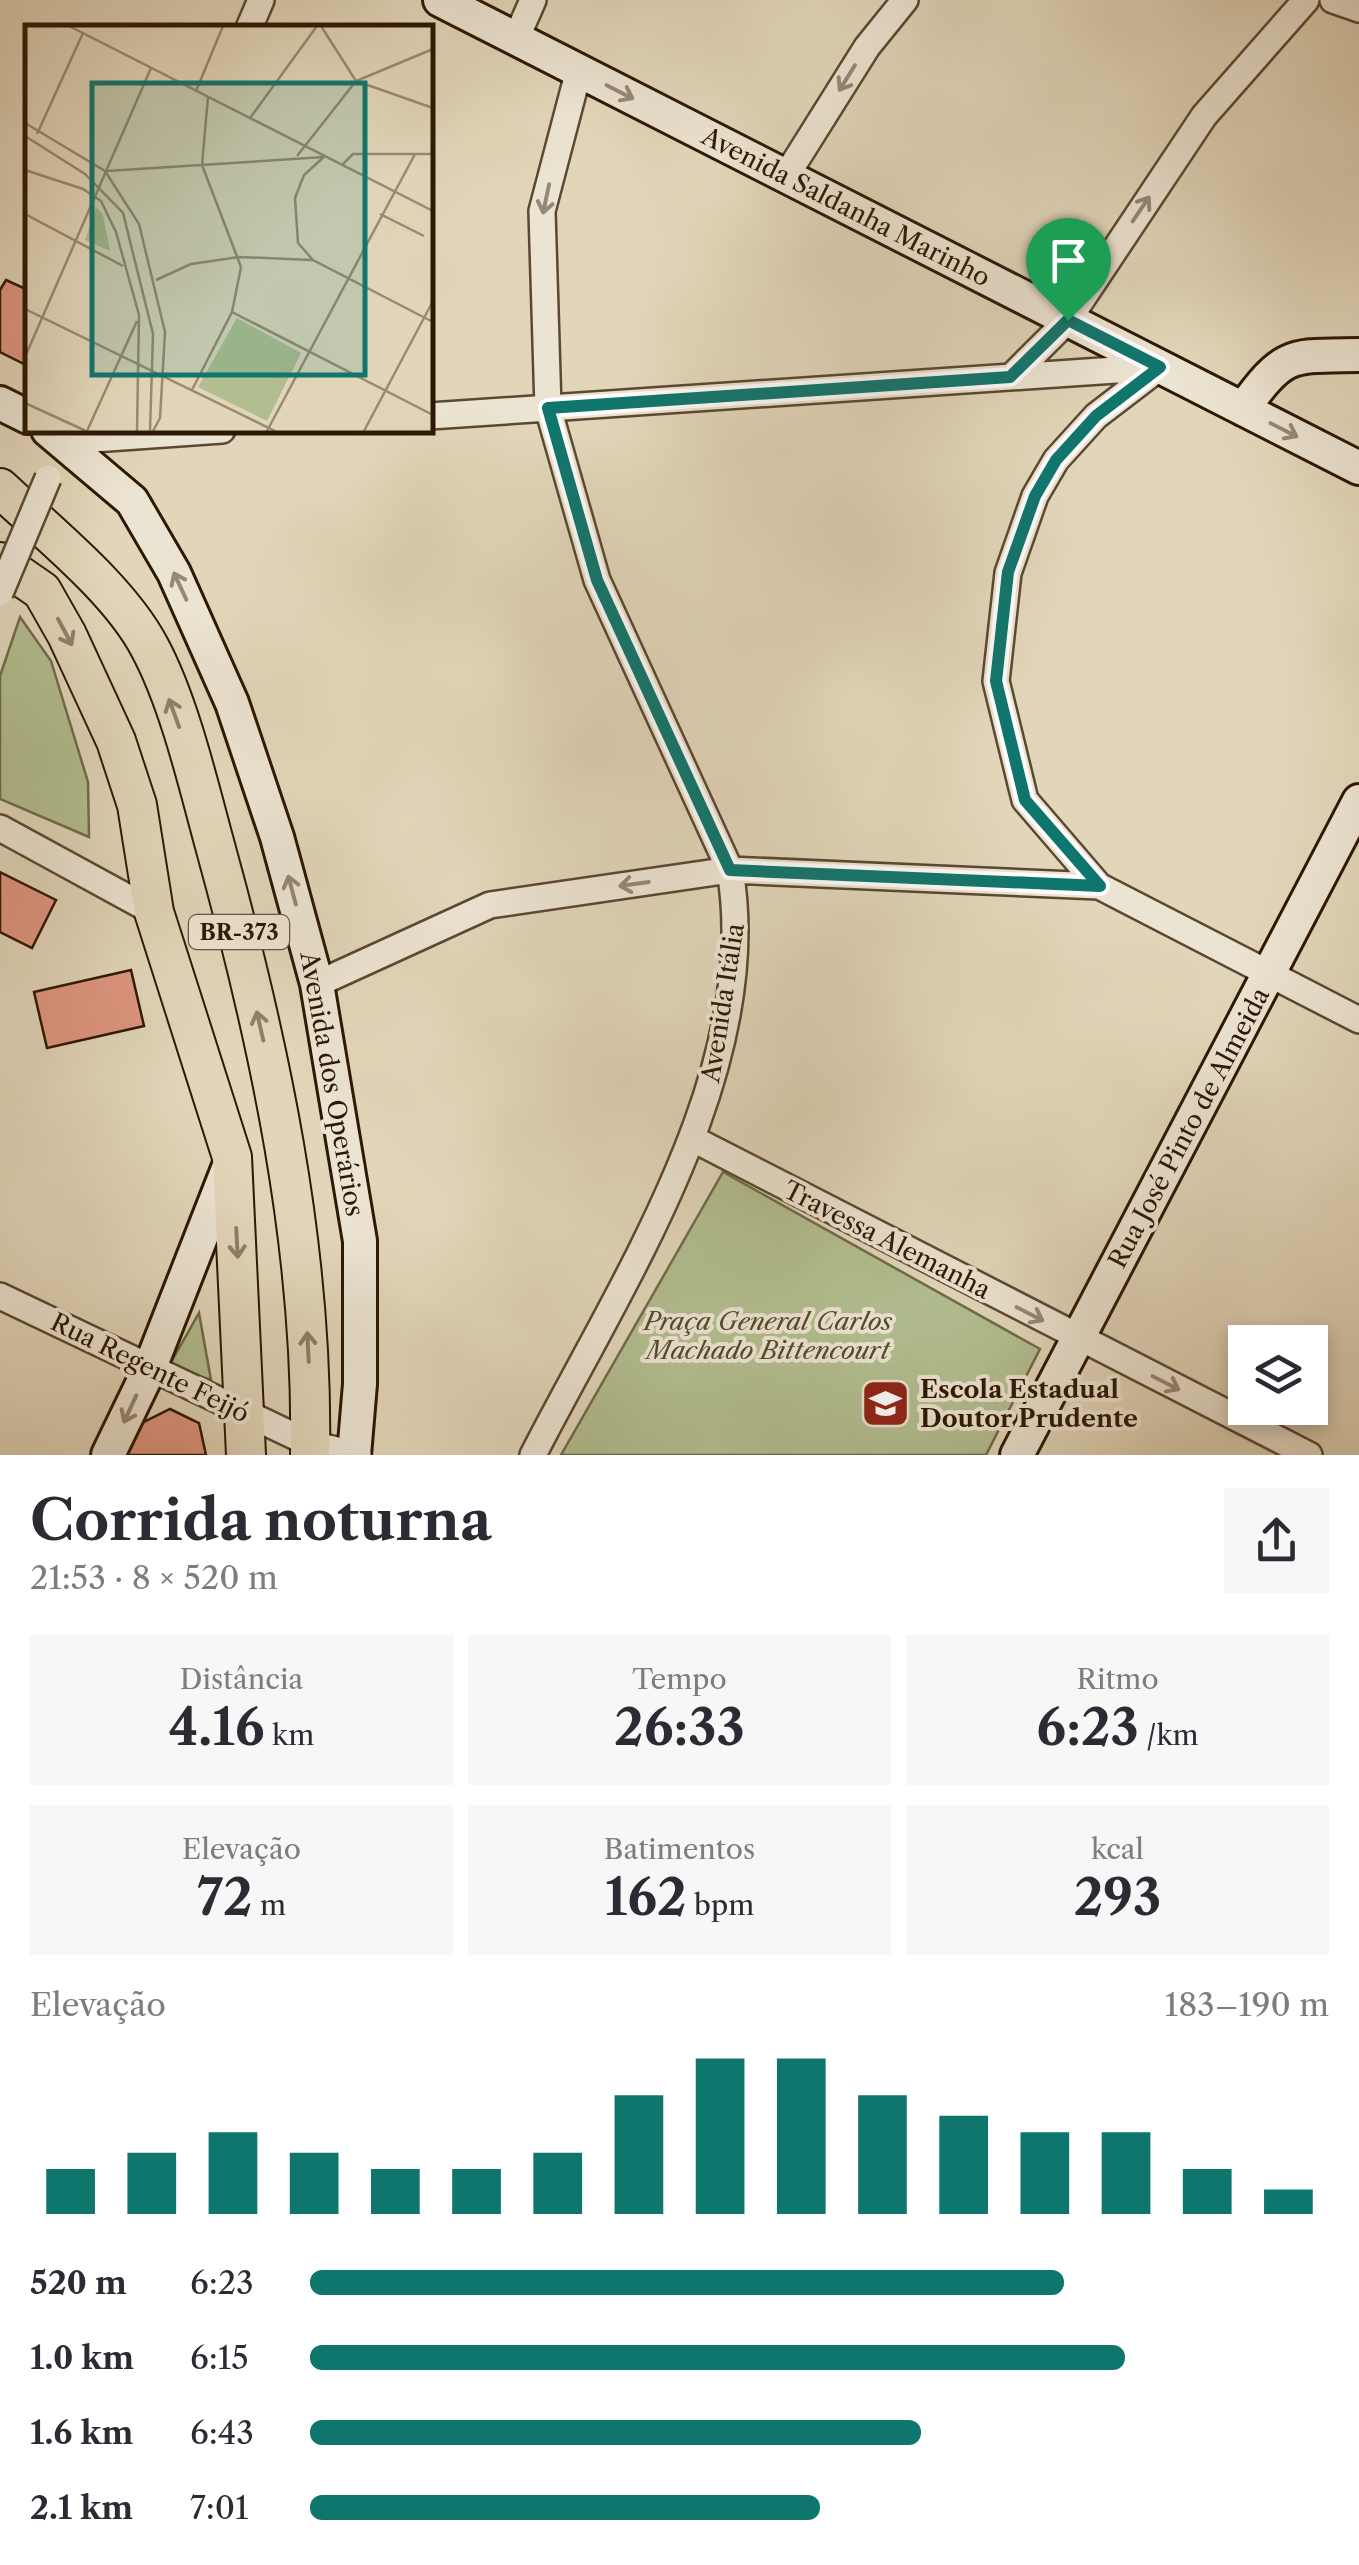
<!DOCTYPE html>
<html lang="pt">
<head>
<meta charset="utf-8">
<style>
	:root { --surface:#fff; --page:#f7f7f7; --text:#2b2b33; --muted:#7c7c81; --accent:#0f766e }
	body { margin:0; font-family:"Libre Caslon Text",serif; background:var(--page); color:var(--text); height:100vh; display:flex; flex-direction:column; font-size:38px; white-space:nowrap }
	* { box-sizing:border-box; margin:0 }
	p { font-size:32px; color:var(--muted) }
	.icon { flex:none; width:55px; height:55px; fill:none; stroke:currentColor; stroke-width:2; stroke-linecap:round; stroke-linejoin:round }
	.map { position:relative; height:1455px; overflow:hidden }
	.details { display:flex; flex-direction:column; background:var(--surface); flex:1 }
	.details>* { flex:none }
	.controls { position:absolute; left:1228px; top:1325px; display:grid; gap:20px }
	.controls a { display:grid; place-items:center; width:100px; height:100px; border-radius:0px; background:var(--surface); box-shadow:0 5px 15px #0003; font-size:50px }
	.pin { position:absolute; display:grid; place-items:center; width:85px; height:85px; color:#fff; margin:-102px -42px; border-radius:50% 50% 50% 0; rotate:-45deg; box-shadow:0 0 10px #0007 }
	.pin .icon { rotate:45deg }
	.round { display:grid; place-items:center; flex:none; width:105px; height:105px; border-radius:0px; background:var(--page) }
	.summary { display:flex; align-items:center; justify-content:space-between; height:170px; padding:0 30px }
	h1 { font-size:55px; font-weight:700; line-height:75px }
	.stats { display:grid; grid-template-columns:repeat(3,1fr); gap:15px; height:170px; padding:10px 30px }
	.stats div { display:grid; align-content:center; border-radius:0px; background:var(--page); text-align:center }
	.stats b { font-size:50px; font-weight:700 }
	.stats small { font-size:28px; font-weight:400 }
	.stats p { font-size:28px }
	.chart { height:280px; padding:20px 30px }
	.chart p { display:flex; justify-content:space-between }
	.chart svg { width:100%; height:180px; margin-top:10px; stroke:var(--accent); stroke-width:6 }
	ul { padding:0 30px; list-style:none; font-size:32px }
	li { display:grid; grid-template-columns:160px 120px 1fr; align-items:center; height:75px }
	li i { height:25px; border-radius:12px; background:var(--accent) }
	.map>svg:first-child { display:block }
	.green { fill:#b2be90; stroke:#6f6b4a; stroke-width:2.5 }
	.building { fill:#e09681; stroke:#2c1803; stroke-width:2.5 }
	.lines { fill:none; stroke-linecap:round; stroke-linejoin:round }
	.street-casing { stroke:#5a4831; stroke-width:30 }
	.secondary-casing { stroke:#2c1803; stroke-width:38 }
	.primary-casing { stroke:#2c1803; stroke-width:42 }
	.street { stroke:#ece4d2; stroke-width:25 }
	.secondary { stroke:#ece4d2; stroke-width:32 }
	.primary { stroke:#e2d6ba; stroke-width:38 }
	.street-bridge-casing { stroke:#5a4831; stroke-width:30; stroke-linecap:butt }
	.street-bridge { stroke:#ece4d2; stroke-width:25 }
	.oneway { stroke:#968875 }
	.oneway2 { stroke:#908068 }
	.route-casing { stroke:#fff; stroke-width:20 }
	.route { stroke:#0f766e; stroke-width:12 }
	.labels { text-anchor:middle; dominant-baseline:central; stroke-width:8; stroke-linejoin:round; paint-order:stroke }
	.shield { fill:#ece4d2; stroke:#665541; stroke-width:2.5 }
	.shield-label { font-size:22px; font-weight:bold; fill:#2c1803 }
	.street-label { font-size:25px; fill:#2c1803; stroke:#ece4d2 }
	.park-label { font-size:25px; font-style:italic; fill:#544a2d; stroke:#ece4d2 }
	.poi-label { font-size:25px; font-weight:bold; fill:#2c1803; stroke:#ece4d2; text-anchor:start }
	.inset-road { fill:none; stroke:#998a71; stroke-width:2.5 }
	.view { fill:#0f766e; fill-opacity:0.15; stroke:#0f766e; stroke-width:5 }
	.inset-edge { fill:none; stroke:#2c1803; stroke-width:5 }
</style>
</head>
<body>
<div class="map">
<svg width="1359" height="1455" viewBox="0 0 1359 1455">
	<rect width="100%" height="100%" fill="#e2d6ba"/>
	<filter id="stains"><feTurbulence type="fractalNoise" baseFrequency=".002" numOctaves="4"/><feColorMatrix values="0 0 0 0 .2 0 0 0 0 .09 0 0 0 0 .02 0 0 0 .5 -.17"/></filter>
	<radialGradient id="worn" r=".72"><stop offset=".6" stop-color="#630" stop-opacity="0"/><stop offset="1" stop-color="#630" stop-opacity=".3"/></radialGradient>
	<!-- green -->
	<path class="green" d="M20 617 51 661 88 782 89 837 0 799V676Z
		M723 1172 1040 1349 986 1455H561Z
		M199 1313 211 1380 169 1366Z"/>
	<!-- building -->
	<path class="building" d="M6 280 28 290V366L0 352V290Z
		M0 872 56 900 32 948 0 932Z
		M131 970 144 1026 47 1048 34 992Z
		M170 1409 199 1423 206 1455H127L138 1425Z"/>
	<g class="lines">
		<defs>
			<path id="street" d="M1333 0 1359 9
				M249 28 261 0
				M516 39 533 0
				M786 176 867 47 905 0
				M1160 367 1096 416 1056 460 1035 496 1008 573 996 681 1025 800 1099 886 1359 1020
				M1011 377 1068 320 1204 116 1306 0
				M430 416 1160 367
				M65 441 222 430
				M0 828 154 912
				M317 984 490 905 730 870 1099 886
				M695 1140 1309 1455
				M0 1296 311 1444 358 1455
				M533 1455C621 1283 764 1070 730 870L597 580 548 408 542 211 579 70"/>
			<path id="secondary" d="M440 0 1359 468
				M0 403 28 417
				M1243 409C1285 351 1290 356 1359 355
				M48 430 132 501 174 573 232 703 277 837 317 984 360 1241V1384L354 1455
				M108 1455 149 1370 231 1161
				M1017 1455 1359 801"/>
			<path id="primary" d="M0 488C48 533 120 590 150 648 179 702 198 783 214 842 269 1041 314 1248 310 1455
				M0 562 42 591 67 635 116 741 137 805 154 912 232 1157 246 1455"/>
		</defs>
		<!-- street casing -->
		<use href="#street" class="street-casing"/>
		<!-- secondary casing -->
		<use href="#secondary" class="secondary-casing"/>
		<!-- primary casing -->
		<use href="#primary" class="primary-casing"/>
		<!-- street -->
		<use href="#street" class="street"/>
		<!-- secondary -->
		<use href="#secondary" class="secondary"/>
		<!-- primary -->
		<use href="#primary" class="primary"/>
		<defs>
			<path id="street-bridge" d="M0 593 48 478"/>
		</defs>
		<!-- street-bridge casing -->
		<use href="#street-bridge" class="street-bridge-casing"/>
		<!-- street-bridge -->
		<use href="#street-bridge" class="street-bridge"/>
	</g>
	<!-- one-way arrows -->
	<defs><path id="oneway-shaft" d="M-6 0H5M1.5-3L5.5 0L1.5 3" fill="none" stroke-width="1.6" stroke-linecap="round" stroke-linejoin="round" transform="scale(2.5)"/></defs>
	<g class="oneway">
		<use href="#oneway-shaft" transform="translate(847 78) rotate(122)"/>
		<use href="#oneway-shaft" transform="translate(620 92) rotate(27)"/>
		<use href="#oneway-shaft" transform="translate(546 199) rotate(102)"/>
		<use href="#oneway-shaft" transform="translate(1141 209) rotate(-56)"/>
		<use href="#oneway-shaft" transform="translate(1284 430) rotate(27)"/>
		<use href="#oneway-shaft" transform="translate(180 586) rotate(-115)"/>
		<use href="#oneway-shaft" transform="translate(634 884) rotate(172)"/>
		<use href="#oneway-shaft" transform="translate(292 890) rotate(-105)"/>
		<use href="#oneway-shaft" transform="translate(1030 1314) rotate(27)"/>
		<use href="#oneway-shaft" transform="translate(1166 1383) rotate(27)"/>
		<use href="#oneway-shaft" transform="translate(130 1409) rotate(115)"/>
	</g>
	<g class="oneway2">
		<use href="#oneway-shaft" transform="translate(65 632) rotate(62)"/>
		<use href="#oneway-shaft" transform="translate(174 713) rotate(-110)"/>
		<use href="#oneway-shaft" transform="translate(260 1026) rotate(-103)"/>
		<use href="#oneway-shaft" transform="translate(237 1243) rotate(87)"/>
		<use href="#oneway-shaft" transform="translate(308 1347) rotate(-93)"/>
	</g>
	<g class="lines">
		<defs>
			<path id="route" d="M1068 320 1160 367 1096 416 1056 460 1035 496 1008 572 996 681 1025 800 1100 886 730 870 597 580 548 408 1010 377Z"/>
		</defs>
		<!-- route casing -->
		<use href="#route" class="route-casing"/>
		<!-- route -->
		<use href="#route" class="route"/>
	</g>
	<!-- icons -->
	<defs>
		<symbol id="school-square" viewBox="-11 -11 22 22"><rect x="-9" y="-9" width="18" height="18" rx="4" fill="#8f2418" stroke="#ece4d2"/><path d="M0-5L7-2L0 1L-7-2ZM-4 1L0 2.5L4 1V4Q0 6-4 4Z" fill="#fff"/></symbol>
	</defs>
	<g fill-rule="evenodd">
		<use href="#school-square" x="858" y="1376" width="55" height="55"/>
	</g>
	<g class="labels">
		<!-- shield labels -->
		<rect class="shield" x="189" y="915" width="100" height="34" rx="8"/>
		<g class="shield-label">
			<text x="239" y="932">BR-373</text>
		</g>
		<!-- street labels -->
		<g class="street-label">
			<text transform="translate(846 207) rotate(27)">Avenida Saldanha Marinho</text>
			<text transform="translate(723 1003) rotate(-81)">Avenida Itália</text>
			<text transform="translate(332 1084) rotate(80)">Avenida dos Operários</text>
			<text transform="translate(1189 1128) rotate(-62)">Rua José Pinto de Almeida</text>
			<text transform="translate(887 1240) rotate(27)">Travessa Alemanha</text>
			<text transform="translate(150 1368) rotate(26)">Rua Regente Feijó</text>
		</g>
		<!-- park labels -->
		<g class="park-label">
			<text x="768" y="1321">Praça General Carlos<tspan x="768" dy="29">Machado Bittencourt</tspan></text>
		</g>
		<!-- poi labels -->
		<g class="poi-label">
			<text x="920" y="1389">Escola Estadual<tspan x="920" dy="29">Doutor Prudente</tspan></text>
		</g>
	</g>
	<!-- overview -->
	<g transform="translate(25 25)">
		<rect width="408" height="408" fill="#e2d6ba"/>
		<path d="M71 182 78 190 85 226 60 215ZM212 293 276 328 242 396 173 362Z" fill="#b2be90"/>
		<path class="inset-road" d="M44 1 408 186M296 1 331 56 408 83M171 66 198 1M225 93 292 1M0 98 80 146 114 199 140 307 135 393 128 406M12 109 58 8M0 111 60 149 98 188 128 309 125 406M272 131 331 56 408 24M300 131 279 150 270 173 273 218 288 235 408 297M317 140 328 129H408M0 145 58 164 76 176 91 207 114 290 112 406M82 146 299 132M0 189 98 241M355 189 399 211M131 255 166 239 214 232 287 235M0 284 250 406M207 287 408 390M0 332 126 43M167 365 207 287 216 242 177 140 183 72M0 378 61 406M62 406 112 296M242 406 390 129M339 406 408 276"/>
		<path class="view" d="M67 58H340V350H67Z"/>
		<rect width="408" height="408" class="inset-edge"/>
	</g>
	<rect width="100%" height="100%" filter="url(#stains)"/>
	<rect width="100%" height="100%" fill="url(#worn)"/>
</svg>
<div class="controls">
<a><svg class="icon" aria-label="layers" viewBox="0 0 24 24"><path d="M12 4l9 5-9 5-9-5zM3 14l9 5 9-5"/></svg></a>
</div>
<div class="pin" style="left:1068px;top:320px;background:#1e9e55"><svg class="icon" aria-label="arrive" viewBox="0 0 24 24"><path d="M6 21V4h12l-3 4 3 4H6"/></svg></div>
</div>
<section class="details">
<div class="summary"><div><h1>Corrida noturna</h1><p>21:53 · 8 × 520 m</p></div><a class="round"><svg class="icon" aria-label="share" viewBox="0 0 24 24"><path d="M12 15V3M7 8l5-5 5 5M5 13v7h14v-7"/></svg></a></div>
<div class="stats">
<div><p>Distância</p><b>4.16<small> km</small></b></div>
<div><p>Tempo</p><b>26:33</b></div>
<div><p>Ritmo</p><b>6:23<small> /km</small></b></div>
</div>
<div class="stats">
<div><p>Elevação</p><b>72<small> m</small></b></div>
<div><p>Batimentos</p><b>162<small> bpm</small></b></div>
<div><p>kcal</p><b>293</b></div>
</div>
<div class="chart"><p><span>Elevação</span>183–190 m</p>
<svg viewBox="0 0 160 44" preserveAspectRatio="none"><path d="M5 44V33M15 44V29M25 44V24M35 44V29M45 44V33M55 44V33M65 44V29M75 44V15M85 44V6M95 44V6M105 44V15M115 44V20M125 44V24M135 44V24M145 44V33M155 44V38"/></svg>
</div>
<ul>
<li><b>520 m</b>6:23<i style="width:74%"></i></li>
<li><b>1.0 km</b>6:15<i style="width:80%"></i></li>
<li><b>1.6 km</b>6:43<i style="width:60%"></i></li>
<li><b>2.1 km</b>7:01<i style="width:50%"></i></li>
</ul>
</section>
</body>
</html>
